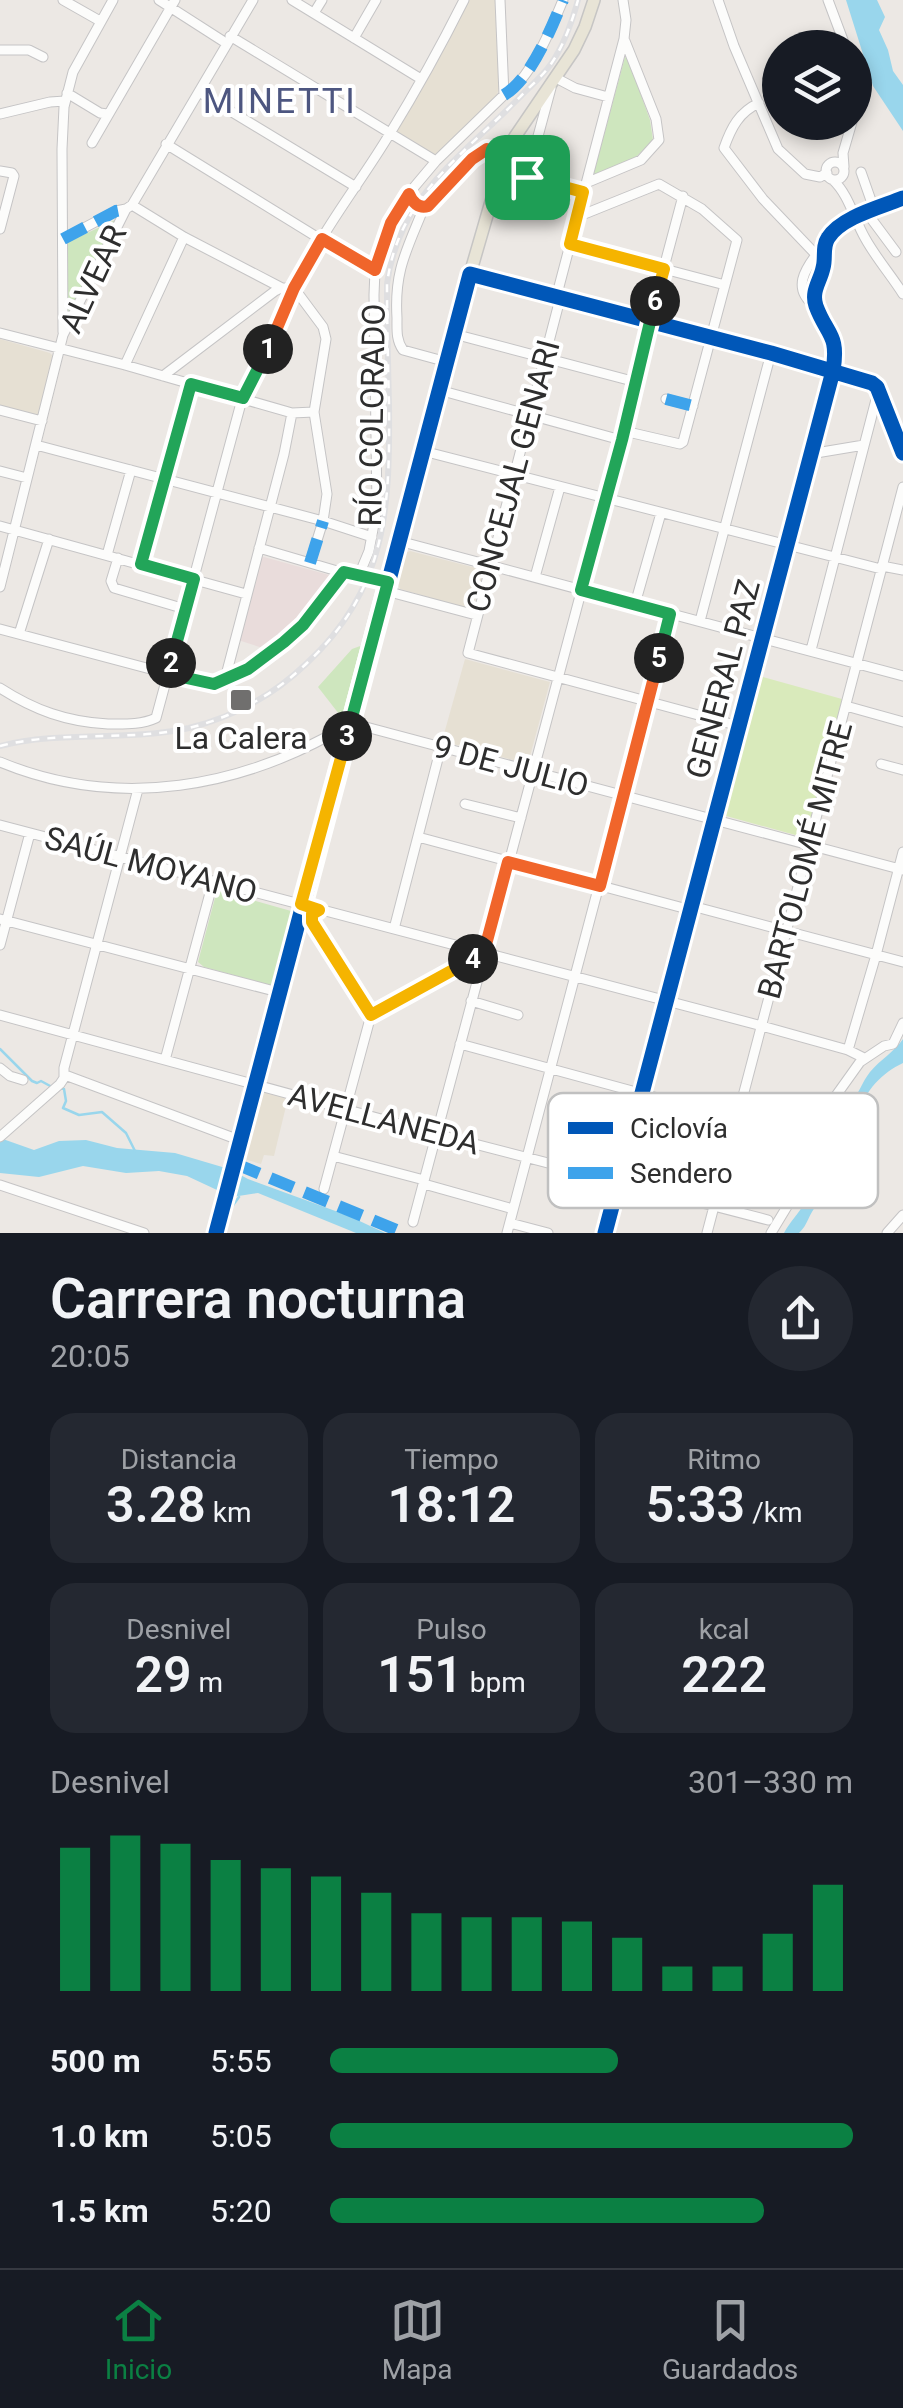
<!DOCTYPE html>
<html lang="es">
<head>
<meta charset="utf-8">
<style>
	:root { --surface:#171b24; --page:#242831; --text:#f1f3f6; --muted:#9ea1a6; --line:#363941; --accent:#0b8043 }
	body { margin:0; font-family:Roboto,sans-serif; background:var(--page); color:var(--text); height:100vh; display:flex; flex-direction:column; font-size:38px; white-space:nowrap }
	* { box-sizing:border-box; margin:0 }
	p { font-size:32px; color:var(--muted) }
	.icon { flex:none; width:55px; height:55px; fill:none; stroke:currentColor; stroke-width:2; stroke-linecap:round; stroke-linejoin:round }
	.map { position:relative; height:1233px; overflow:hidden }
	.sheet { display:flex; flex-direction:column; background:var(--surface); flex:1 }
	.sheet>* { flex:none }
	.fabs { position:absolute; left:762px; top:30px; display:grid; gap:20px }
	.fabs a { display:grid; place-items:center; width:110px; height:110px; border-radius:50%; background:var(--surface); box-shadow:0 5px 15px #0003; font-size:50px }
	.pin { position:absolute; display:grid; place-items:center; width:85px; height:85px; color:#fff; margin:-42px; border-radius:20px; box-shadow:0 5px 15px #0006 }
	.km { position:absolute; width:50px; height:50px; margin:-25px; border-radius:50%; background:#222; color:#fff; font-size:28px; line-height:50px; text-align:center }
	.round { display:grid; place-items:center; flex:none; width:105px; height:105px; border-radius:52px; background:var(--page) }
	.headline { display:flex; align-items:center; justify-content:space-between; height:170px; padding:0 50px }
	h1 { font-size:55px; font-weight:600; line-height:75px }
	.metrics { display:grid; grid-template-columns:repeat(3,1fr); gap:15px; height:170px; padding:10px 50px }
	.metrics div { display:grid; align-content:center; border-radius:25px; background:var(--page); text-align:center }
	.metrics b { font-size:50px; font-weight:600 }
	.metrics small { font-size:28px; font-weight:400 }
	.metrics p { font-size:28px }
	.chart { height:280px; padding:20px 50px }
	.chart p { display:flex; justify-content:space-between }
	.chart svg { width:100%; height:180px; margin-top:10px; stroke:var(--accent); stroke-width:6 }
	ul { padding:0 50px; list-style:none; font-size:32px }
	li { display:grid; grid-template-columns:160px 120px 1fr; align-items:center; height:75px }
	li i { height:25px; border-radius:12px; background:var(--accent) }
	.menu { display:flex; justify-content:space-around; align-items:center; height:140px; border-top:2px solid var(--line); background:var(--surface); font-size:28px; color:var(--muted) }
	.menu a { display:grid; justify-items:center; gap:5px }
	.menu .current { color:var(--accent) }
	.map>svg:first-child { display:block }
	.education { fill:#e6e0d3 }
	.medical { fill:#e9dcdb }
	.green { fill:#cee6be }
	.pitch { fill:#d9eabb }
	.water { fill:#99d6ec }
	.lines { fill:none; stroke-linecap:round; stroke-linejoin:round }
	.stream { stroke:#99d6ec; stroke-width:2.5 }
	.minor-casing { stroke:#c5c4c5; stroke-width:11 }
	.major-casing { stroke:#c6c5c4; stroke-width:14 }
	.minor { stroke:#fcfcfb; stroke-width:9 }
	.major { stroke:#e8e4d6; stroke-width:11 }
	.rail-casing { stroke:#dfdfe1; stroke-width:6 }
	.rail { stroke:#fff; stroke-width:2.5; stroke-dasharray:8; stroke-linecap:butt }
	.quiet { stroke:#3ea3eb; stroke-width:12; stroke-dasharray:25 12; stroke-linecap:butt }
	.cycleway-casing { stroke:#fff; stroke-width:21 }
	.cycleway { stroke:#0057b8; stroke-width:15 }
	.split-1-casing { stroke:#fff; stroke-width:20 }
	.split-2-casing { stroke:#fff; stroke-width:20 }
	.split-3-casing { stroke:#fff; stroke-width:20 }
	.split-4-casing { stroke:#fff; stroke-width:20 }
	.split-5-casing { stroke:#fff; stroke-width:20 }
	.split-6-casing { stroke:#fff; stroke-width:20 }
	.split-7-casing { stroke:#fff; stroke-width:20 }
	.split-1 { stroke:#f0652b; stroke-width:12 }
	.split-2 { stroke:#22a559; stroke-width:12 }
	.split-3 { stroke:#22a559; stroke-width:12 }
	.split-4 { stroke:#f5b400; stroke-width:12 }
	.split-5 { stroke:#f0652b; stroke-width:12 }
	.split-6 { stroke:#22a559; stroke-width:12 }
	.split-7 { stroke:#f5b400; stroke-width:12 }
	.poi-dot { fill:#706f6e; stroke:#fff; stroke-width:4 }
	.labels { text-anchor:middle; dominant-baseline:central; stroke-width:8; stroke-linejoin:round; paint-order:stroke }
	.street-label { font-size:32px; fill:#2e2e2e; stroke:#fff }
	.poi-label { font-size:32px; fill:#2e2e2e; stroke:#fff }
	.neighbourhood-label { font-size:35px; letter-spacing:2.5px; fill:#4d5680; stroke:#fff }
	.key { fill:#fff; stroke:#c0c0c0; stroke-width:2.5 }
	.key-label { font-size:28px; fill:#2e2e2e }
</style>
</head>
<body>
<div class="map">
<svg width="903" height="1233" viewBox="0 0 903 1233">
	<rect width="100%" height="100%" fill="#ece8e4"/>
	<!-- education -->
	<path class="education" d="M468 0H495L499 88 497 95 435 156 396 132 397 125 449 40Z
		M0 339 50 353 54 357 38 417 0 407Z
		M410 551 484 570 473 606 467 608 400 589 397 582 405 553Z
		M465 659 550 682 529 760 524 763 442 741Z
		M259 1089 288 1098 274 1156 264 1155 261 1164 241 1158Z"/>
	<!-- medical -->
	<path class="medical" d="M264 557 329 575V582L269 650 238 640 261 558Z"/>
	<!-- green -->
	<path class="green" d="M625 57 628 59 650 120 653 140 635 158 593 176Z
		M115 220 67 322 68 242Z
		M363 645 346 709 339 714 318 687 352 649Z
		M220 891 291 911 293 918 278 980 273 986 204 967 198 962 216 894Z"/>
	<!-- pitch -->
	<path class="pitch" d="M756 675 842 699 806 838 719 814Z"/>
	<!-- water -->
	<path class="water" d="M846 0H877L885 17 879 30 888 50 893 71 903 85V131L873 86Z
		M903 1039V1063C882 1073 865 1090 859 1114L844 1122C838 1148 848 1181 824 1201 822 1203 819 1203 817 1205 809 1213 808 1225 799 1233H784C790 1221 800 1213 805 1201 817 1175 818 1144 833 1121 838 1114 843 1110 849 1105 858 1096 862 1082 870 1072 880 1060 894 1052 903 1039Z
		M0 1138 34 1150 59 1141 86 1140 117 1148 175 1153 229 1169 248 1179 349 1216 385 1233H356L258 1193 232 1197 187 1176 159 1171 126 1173 83 1166 39 1177 0 1173Z"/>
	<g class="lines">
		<!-- stream -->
		<path class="stream" d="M0 1049 32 1081 37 1083 41 1081 52 1087
			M60 1088 64 1089 66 1101 63 1108 79 1115 102 1112 126 1133 135 1151
			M231 1208 239 1197"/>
		<defs>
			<path id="minor" d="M63 0 100 21
				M159 0 226 43
				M292 0 421 79
				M718 0 734 46 778 149 805 174 820 177 827 173
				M828 0 846 48
				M314 13 322 0
				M230 36 436 161
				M354 38 376 0
				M0 50H29L43 57
				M556 78 575 88 608 97
				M199 92 356 187
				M67 93 100 113 107 114
				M504 95C531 79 551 29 563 0
				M759 103C739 112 731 128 724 148L763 199 824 263
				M0 114 50 102 65 101
				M92 143 175 0
				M166 144 346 255 375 270
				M826 171a9 9 0 1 1 18 0a9 9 0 1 1-18 0Z
				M844 167 843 153 852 122
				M500 169 583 191
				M0 171 12 173 14 176 0 229
				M861 172 874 209
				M527 177 551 88
				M833 180C849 195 854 219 865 238 876 258 891 275 903 294
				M586 183 641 160 659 140 656 119 625 41
				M409 194C412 202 419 209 428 206L478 153 492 150 504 156
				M132 205 184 237 282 288H294L323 327 326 339 314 412 327 494 323 521 310 563
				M424 207C407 250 394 270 397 318 397 330 396 340 403 350L447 362
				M867 213 896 252
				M577 217 659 184 702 209 737 240 683 442 680 444 624 431
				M63 239 116 211 126 209
				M569 244 725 285
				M556 298 624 39 626 20 623 0
				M560 299 468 653 739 726
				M815 306C792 289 804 270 819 251
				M63 332 62 149 64 107 73 72 113 0
				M0 333 125 365 292 413 314 412
				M454 334 636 382
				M125 365 184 237
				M163 376 275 291 281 288
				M439 390 621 440
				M666 399 693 406
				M0 410 42 421
				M36 445 323 521 372 537
				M423 451 881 569
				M810 454 864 445
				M0 471 27 478
				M0 526 246 594
				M399 541 903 676
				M259 548 344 573 388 582
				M107 555 131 470
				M118 558 111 581 114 588 185 609
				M141 564 191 384
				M882 566 903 570
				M359 575 369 551 377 508 374 295 375 270 383 243 397 211 415 186 436 161 504 95 500 0
				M535 577 560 487
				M0 587 63 335 126 209 132 205 253 0
				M386 591 476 615
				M635 604 661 513
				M700 621 771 353
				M0 629 203 683C254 687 317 610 344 573
				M19 634 49 539
				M811 650 878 392
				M225 679 284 454 292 413
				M0 688C34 710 67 722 108 724 124 724 141 725 156 718L241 403C268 348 292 291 322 238 343 203 368 170 389 135 416 91 441 46 464 0
				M846 706 903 722
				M351 723 903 870
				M0 762C118 811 244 788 351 723
				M881 764 903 770
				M465 804 521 818
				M0 825 762 1026 848 1050 864 1058
				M418 837 691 910
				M692 906 903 962
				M0 919 278 992
				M296 922 304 917 312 922 371 1015
				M394 929 441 747
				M0 945 30 833
				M471 1001 518 1015
				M0 1015 436 1134 768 1220
				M371 1015 484 953
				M460 1044 812 1140
				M848 1050 876 955 903 852
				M165 1060 213 882
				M0 1068 10 1076 23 1080
				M65 1075 239 1140
				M0 1137 60 1084 64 1078V1068L138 789
				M333 1156 424 1180
				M424 1184 513 1209
				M0 1185 144 1233
				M324 1189 371 1015
				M413 1222 624 431 651 316 683 196
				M510 1223 548 1233
				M216 1233 470 274 771 353 872 383 877 387 903 453
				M507 1233 671 613
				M605 1233 833 371C839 333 827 336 816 306 811 291 820 282 823 268 826 258 822 247 828 238 841 217 881 207 903 198
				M707 1233 903 487
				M771 1233 791 1200 817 1125 825 1111 860 1062 884 1046 893 1044 903 1023
				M887 1233 903 1215"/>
			<path id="major" d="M470 274 506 150 574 50 585 27 594 0"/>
		</defs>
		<!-- minor casing -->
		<use href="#minor" class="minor-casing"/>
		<!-- major casing -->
		<use href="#major" class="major-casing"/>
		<!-- minor -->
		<use href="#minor" class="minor"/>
		<!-- major -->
		<use href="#major" class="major"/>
		<defs>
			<path id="rail" d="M0 746C62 730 127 742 189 728 233 717 274 695 307 663 387 589 390 508 389 405 388 365 387 324 387 284 398 197 462 156 519 98 529 87 542 77 551 64 564 45 572 22 578 0"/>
		</defs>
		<!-- rail casing -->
		<use href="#rail" class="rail-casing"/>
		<!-- rail -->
		<use href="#rail" class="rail"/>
		<!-- quiet -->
		<path class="quiet" d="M504 95C531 79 551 29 563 0
			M63 239 116 211 126 209
			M666 399 693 406
			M310 563 323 521
			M236 1164 404 1233"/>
		<defs>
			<path id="cycleway" d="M216 1233 470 274 771 353 872 383 877 387 903 453
				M605 1233 833 371C839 333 827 336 816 306 811 291 820 282 823 268 826 258 822 247 828 238 841 217 881 207 903 198"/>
		</defs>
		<!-- cycleway casing -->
		<use href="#cycleway" class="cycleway-casing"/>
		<!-- cycleway -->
		<use href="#cycleway" class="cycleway"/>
	</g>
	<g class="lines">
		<defs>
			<path id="split-1" d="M268 349 294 288 322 239 375 270 391 223 409 194C412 202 419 209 428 206L472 159 487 149 504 156 500 169 527 177"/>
			<path id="split-2" d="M171 663 194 579 141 564 191 384 243 398 268 349"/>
			<path id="split-3" d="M171 663 168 674 214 684 248 669 284 642 303 625 344 572 388 582 347 736"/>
			<path id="split-4" d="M347 736 301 904 319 910 312 914V922L371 1015 473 959"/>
			<path id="split-5" d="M473 959 484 952 508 862 600 886 659 658"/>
			<path id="split-6" d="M655 301 622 440 581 590 670 614 659 658"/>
			<path id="split-7" d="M527 177 583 192 570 244 664 269 655 301"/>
		</defs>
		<!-- split-1 casing -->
		<use href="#split-1" class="split-1-casing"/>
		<!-- split-2 casing -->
		<use href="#split-2" class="split-2-casing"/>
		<!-- split-3 casing -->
		<use href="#split-3" class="split-3-casing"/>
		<!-- split-4 casing -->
		<use href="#split-4" class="split-4-casing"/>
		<!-- split-5 casing -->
		<use href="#split-5" class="split-5-casing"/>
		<!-- split-6 casing -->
		<use href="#split-6" class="split-6-casing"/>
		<!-- split-7 casing -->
		<use href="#split-7" class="split-7-casing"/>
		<!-- split-1 -->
		<use href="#split-1" class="split-1"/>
		<!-- split-2 -->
		<use href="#split-2" class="split-2"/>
		<!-- split-3 -->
		<use href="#split-3" class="split-3"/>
		<!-- split-4 -->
		<use href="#split-4" class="split-4"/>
		<!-- split-5 -->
		<use href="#split-5" class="split-5"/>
		<!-- split-6 -->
		<use href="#split-6" class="split-6"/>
		<!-- split-7 -->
		<use href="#split-7" class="split-7"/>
	</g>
	<!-- markers -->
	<rect class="poi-dot" x="229" y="688" width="24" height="24" rx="5"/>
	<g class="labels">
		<!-- street labels -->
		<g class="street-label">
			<text transform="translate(93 279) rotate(-65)">ALVEAR</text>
			<text transform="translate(372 415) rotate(-89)">RÍO COLORADO</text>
			<text transform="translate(513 476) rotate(-75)">CONCEJAL GENARI</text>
			<text transform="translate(723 679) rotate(-75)">GENERAL PAZ</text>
			<text transform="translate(511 766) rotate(15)">9 DE JULIO</text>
			<text transform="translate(805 860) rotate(-75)">BARTOLOMÉ MITRE</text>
			<text transform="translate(151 865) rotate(15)">SAÚL MOYANO</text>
			<text transform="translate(384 1119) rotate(15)">AVELLANEDA</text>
		</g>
		<!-- poi labels -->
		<g class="poi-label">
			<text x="241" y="738">La Calera</text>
		</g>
		<!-- neighbourhood labels -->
		<g class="neighbourhood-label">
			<text x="280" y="101">MINETTI</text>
		</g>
	</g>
	<!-- legend -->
	<rect x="548" y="1093" width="330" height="115" rx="15" class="key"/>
	<rect x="568" y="1122" width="45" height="12" fill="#0057b8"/>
	<rect x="568" y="1167" width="45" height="12" fill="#3ea3eb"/>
	<g class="key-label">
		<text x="630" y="1138">Ciclovía</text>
		<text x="630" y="1183">Sendero</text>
	</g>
</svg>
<div class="fabs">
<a><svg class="icon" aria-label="layers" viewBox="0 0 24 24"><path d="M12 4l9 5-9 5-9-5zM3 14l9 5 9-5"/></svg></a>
</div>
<div class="pin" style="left:527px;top:177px;background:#1e9e55"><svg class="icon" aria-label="arrive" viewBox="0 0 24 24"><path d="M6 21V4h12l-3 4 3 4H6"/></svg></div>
<b class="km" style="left:268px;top:349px">1</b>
<b class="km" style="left:171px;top:663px">2</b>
<b class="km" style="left:347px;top:736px">3</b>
<b class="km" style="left:473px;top:959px">4</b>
<b class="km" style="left:659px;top:658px">5</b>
<b class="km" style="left:655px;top:301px">6</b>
</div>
<section class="sheet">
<div class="headline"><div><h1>Carrera nocturna</h1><p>20:05</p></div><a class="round"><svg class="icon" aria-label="share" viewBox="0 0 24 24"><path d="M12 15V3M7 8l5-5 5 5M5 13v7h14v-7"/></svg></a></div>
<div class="metrics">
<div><p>Distancia</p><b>3.28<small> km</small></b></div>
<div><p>Tiempo</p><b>18:12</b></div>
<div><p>Ritmo</p><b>5:33<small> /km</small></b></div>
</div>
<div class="metrics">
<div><p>Desnivel</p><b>29<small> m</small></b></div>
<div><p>Pulso</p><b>151<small> bpm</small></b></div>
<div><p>kcal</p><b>222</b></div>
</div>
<div class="chart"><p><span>Desnivel</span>301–330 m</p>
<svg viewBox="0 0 160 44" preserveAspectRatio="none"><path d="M5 44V9M15 44V6M25 44V8M35 44V12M45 44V14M55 44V16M65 44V20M75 44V25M85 44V26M95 44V26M105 44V27M115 44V31M125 44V38M135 44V38M145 44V30M155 44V18"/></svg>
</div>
<ul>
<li><b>500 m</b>5:55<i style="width:55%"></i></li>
<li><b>1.0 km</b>5:05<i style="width:100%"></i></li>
<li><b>1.5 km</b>5:20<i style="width:83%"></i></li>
</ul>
</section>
<nav class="menu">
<a class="current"><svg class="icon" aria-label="home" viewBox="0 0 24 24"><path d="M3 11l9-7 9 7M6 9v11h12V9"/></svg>Inicio</a>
<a><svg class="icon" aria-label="map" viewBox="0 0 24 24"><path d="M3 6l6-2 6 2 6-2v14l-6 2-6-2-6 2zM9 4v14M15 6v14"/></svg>Mapa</a>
<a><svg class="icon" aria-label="saved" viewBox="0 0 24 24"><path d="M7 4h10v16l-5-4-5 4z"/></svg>Guardados</a>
</nav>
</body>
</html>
